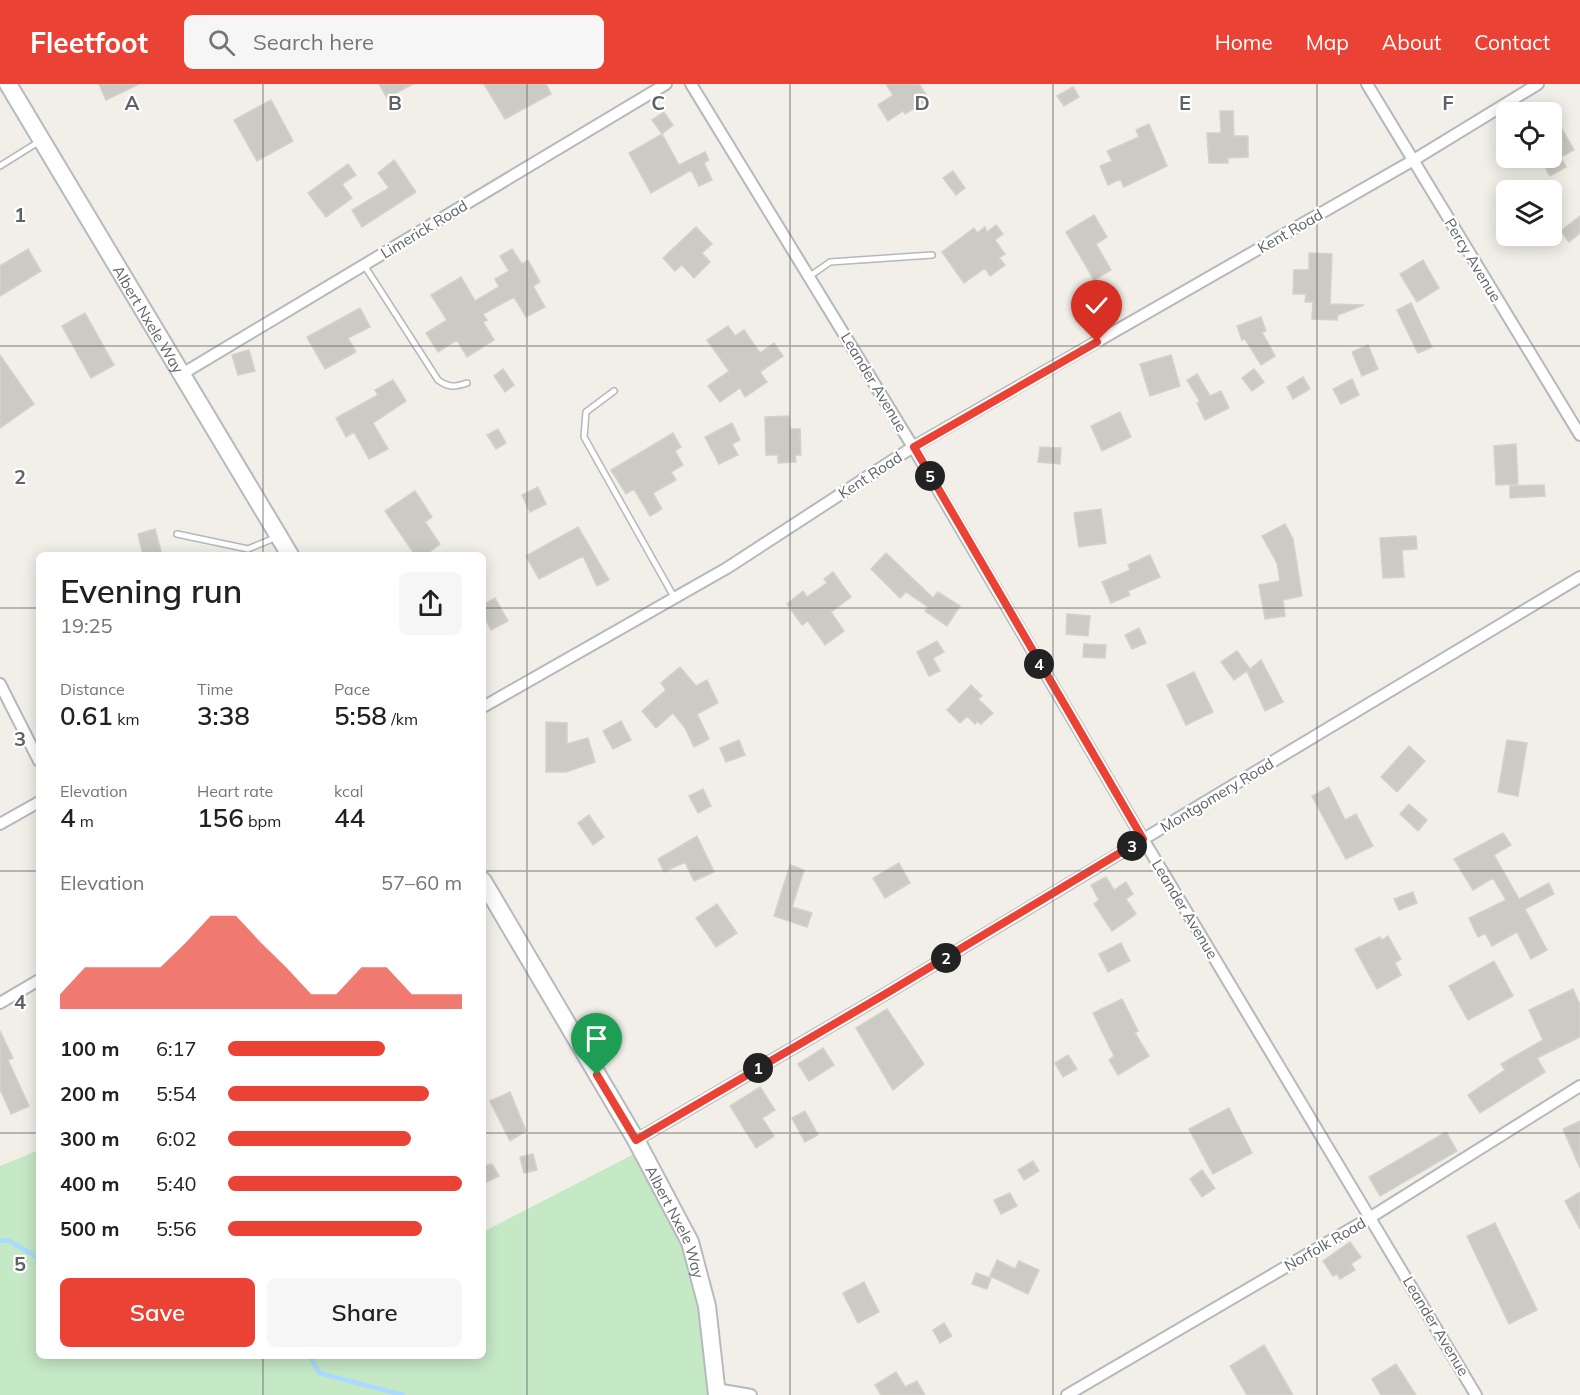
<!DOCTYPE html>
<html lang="en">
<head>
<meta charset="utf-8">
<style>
	:root { --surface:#fff; --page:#f6f6f6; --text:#202124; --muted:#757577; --accent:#ea4335 }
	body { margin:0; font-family:Mulish,sans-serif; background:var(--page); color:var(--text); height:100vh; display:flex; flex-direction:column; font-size:22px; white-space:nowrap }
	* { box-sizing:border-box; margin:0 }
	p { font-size:20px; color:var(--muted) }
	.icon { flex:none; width:33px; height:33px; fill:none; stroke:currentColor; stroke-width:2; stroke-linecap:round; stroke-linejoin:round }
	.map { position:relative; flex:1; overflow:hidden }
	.sheet { position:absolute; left:36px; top:468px; width:450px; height:807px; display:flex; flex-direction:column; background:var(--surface); border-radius:9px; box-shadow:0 3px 15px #0003 }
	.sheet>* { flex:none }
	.tools { position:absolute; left:1496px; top:18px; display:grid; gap:12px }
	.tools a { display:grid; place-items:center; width:66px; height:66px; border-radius:9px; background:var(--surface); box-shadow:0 3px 15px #0003; font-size:30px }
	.pin { position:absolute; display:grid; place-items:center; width:51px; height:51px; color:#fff; margin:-62px -26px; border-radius:50% 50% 50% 0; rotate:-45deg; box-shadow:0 0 6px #0007 }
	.pin .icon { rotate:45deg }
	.km { position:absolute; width:30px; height:30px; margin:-15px; border-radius:50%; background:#222; color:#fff; font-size:16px; line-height:30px; text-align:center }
	.round { display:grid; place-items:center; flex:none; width:63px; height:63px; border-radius:9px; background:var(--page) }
	.headline { display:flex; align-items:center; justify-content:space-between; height:102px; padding:0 24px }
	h1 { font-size:33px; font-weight:600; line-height:45px }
	.stats { display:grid; grid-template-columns:repeat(3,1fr); gap:9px; height:102px; padding:6px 24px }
	.stats div { display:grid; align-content:center }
	.stats b { font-size:26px; font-weight:600 }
	.stats small { font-size:16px; font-weight:400 }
	.stats p { font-size:16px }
	.chart { height:168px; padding:12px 24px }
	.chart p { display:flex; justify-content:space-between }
	.chart svg { width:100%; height:108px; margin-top:6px; fill:var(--accent); opacity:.7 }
	.cta { display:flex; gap:12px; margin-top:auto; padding:12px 24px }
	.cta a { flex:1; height:69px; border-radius:9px; background:var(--accent); color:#fff; font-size:24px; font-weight:600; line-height:69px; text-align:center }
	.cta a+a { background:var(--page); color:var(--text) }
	ul { padding:0 24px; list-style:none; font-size:20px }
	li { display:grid; grid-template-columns:96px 72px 1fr; align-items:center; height:45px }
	li i { height:15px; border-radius:8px; background:var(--accent) }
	header { display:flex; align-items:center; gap:36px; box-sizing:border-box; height:84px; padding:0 30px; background:var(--accent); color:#fff }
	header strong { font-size:28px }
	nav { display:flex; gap:33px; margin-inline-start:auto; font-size:21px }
	.search { width:420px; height:54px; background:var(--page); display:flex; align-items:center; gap:15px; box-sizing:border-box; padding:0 21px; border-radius:9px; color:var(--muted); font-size:22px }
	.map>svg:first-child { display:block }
	.green { fill:#c5e8c5 }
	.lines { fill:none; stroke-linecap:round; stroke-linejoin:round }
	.stream { stroke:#aadaff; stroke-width:4.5 }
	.building { fill:#cccac5; stroke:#d6d1c6; stroke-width:1.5 }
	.lane-casing { stroke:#b5b8bc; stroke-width:8 }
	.street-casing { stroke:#b5b8bc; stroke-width:14 }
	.secondary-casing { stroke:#b6babf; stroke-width:20 }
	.lane { stroke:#fff; stroke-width:5 }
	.street { stroke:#fff; stroke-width:10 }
	.secondary { stroke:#fff; stroke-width:16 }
	.route-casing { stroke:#fff; stroke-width:12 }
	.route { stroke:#ea4335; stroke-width:8 }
	.grid { fill:none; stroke:#5f6368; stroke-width:1.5; stroke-opacity:0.55 }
	.labels { text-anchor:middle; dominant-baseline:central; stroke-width:4.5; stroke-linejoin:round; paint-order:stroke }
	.street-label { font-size:15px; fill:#5f6368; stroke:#fff }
	.grid-label { font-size:20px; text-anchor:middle; font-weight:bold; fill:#5f6368; stroke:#fff; stroke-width:4.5; stroke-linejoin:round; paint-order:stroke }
</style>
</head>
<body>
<header>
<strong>Fleetfoot</strong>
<div class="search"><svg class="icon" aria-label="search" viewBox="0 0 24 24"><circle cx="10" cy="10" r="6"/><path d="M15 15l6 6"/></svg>Search here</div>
<nav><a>Home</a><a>Map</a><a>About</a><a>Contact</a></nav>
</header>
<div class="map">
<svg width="1580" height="1311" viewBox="0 0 1580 1311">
	<rect width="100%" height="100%" fill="#f1efe8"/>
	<!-- green -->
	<path class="green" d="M39 1066V1272H483V1148L638 1068 686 1161 702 1224 711 1311H0V1082Z"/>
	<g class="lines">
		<!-- stream -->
		<path class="stream" d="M0 1157 7 1156 39 1174
			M310 1272 319 1289 403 1311"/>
	</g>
	<!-- building -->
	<path class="building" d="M99 0H139L106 16Z
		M379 0H413L387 14Z
		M484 0H546L551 10 505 35Z
		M886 0H919L929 15 905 30 903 27 888 37 878 21 893 11Z
		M1073 3 1079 13 1064 22 1057 12Z
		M271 16 293 57 257 77 234 36Z
		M1220 27H1233L1234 52H1248V73L1228 74V79H1209L1207 49H1221Z
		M664 28 673 41 662 50 652 36Z
		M1149 40 1167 82 1124 103 1120 95 1108 101 1100 82 1112 77 1107 67 1139 53 1136 46Z
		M1562 45 1574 66 1561 73 1566 83 1550 92 1540 74H1551V52Z
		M662 50 679 81 705 68 709 76 704 79 712 96 699 102 691 86 651 109 629 69Z
		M394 76 416 108 362 143 352 126 389 104 378 89Z
		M348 80 356 91 342 100 352 114 326 133 308 109Z
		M953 87 965 104 956 111 943 94Z
		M1094 131 1107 153 1096 160 1111 186 1094 196 1066 148Z
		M1580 132V149L1569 158 1561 147Z
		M996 141 1003 150 995 156 1005 170 999 174 1005 181 990 192 985 184 964 199 942 168 974 144 977 149 985 143 987 148Z
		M696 143 712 160 702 169 710 178 694 194 682 181 675 187 663 174Z
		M28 165 41 187 0 212V182Z
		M512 165 522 180 528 176 540 198 533 202 545 223 526 233 514 213 483 230 487 236 483 238 494 256 467 273 457 256 438 268 426 249 447 236 431 211 461 193 475 217 499 203 495 195 509 187 500 172Z
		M1309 169 1332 170 1330 220 1364 221 1338 231 1337 236 1312 235 1313 218H1305L1306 210H1293L1294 186H1309Z
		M1423 176 1439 204 1417 218 1400 190Z
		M1411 219 1432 263 1418 269 1397 226Z
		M360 224 370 243 348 254 356 268 325 285 307 253Z
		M85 229 114 281 91 294 62 242Z
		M1261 233 1266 247 1262 248 1275 272 1261 281 1245 255 1242 256 1237 242Z
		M728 242 735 252 744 246 760 269 774 259 783 272 760 288 767 298 745 313 740 304 720 318 708 302 729 287 707 256Z
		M1368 261 1378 285 1362 292 1352 268Z
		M249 266 255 287 238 291 232 271Z
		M0 271 34 320 0 344Z
		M1171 271 1180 302 1150 312 1140 280Z
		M503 285 514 301 505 308 494 292Z
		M1254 285 1264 298 1252 307 1242 294Z
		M1197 290 1210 312 1221 307 1229 324 1205 336 1197 319 1200 318 1187 296Z
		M1303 293 1310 305 1293 315 1287 303Z
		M1352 295 1359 311 1341 320 1333 305Z
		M393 296 406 317 373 339 388 365 369 375 354 348 346 353 336 334 378 311 375 306Z
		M1120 328 1131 353 1102 367 1091 342Z
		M789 332 790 345H800L801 371H795L796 378 778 379V371H766L765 333Z
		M732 339 740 356 732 360 738 371 719 380 705 353Z
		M498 345 506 359 496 365 487 351Z
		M673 349 681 363 675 367 683 381 671 388 676 396 653 409 662 425 650 432 634 405 626 410 611 386Z
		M1516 360 1518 400 1496 401 1494 362Z
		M1040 363 1061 364 1060 380 1038 378Z
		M1544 401 1545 412 1510 414V402Z
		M538 403 546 420 530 428 522 411Z
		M415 407 432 433 425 438 440 460 425 471H415L385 427Z
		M1101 425 1106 459 1079 463 1074 429Z
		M1285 440 1293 455 1302 512 1283 516 1285 532 1265 535 1259 501 1280 497 1277 479 1262 452Z
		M578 443 609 496 597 502 583 472 539 495 526 472Z
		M155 445 162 471H143L138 450Z
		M1416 452 1417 465 1402 466 1404 493 1383 494 1380 454Z
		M886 469 933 514 938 508 960 522 947 542 925 527 928 523 906 508 900 514 871 485Z
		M1150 471 1160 493 1128 507 1130 511 1111 519 1102 498 1130 486 1128 481Z
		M833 488 851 513 831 528 844 547 825 561 808 537 802 541 787 520 803 507 807 513 827 499 824 495Z
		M495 514 508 537 491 546 483 530V521Z
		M1067 530 1090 532 1088 552 1066 550Z
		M1139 544 1146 559 1132 565 1125 551Z
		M937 557 944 568 933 574 940 587 929 592 917 568Z
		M1084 560 1106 561 1105 574 1083 573Z
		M1237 567 1250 585 1261 576 1283 618 1265 627 1247 587 1234 596 1221 578Z
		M680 583 696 602 707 596 718 619 697 630 709 655 694 663 685 644 673 629 656 644 642 627 666 606 661 599Z
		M1194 588 1213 628 1186 641 1167 601Z
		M971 601 982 612 978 615 993 629 981 640 977 637 975 640 967 632 960 639 947 626Z
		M621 637 631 656 613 665 603 647Z
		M546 638 567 639V660L588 654 595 678 566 688H546Z
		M739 656 745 671 726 678 720 664Z
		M1507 656 1527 659 1518 712 1498 708Z
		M1409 662 1425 677 1397 708 1381 693Z
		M1329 703 1345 736 1356 730 1373 762 1346 775 1312 712Z
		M703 705 711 722 698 729 689 712Z
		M1409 720 1427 736 1418 747 1400 730Z
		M589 731 604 753 593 761 578 739Z
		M1503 749 1511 761 1494 771 1519 815 1549 799 1554 810 1525 825 1547 866 1531 875 1517 848 1492 862 1485 849 1478 853 1469 834 1506 816 1493 794 1473 806 1454 775Z
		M697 752 714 788 694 797 685 778 664 788 658 775Z
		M899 779 910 799 885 814 873 794Z
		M790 781 804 786 792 823 812 829 807 843 774 832Z
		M1106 793 1114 806 1126 798 1133 810 1126 815 1136 830 1112 847 1094 820 1099 816 1091 801Z
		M1413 808 1417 819 1399 826 1394 815Z
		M717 820 737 849 716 863 696 834Z
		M1388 852 1401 875 1395 879 1401 891 1377 905 1355 865 1380 853 1382 856Z
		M1121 859 1130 877 1108 888 1099 870Z
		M1494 877 1513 912 1468 936 1449 902Z
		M1573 905 1580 921V953L1537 974 1545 988 1480 1029 1468 1011 1505 986 1501 980 1543 956 1529 926Z
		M1122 915 1138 947 1135 949 1149 972 1118 991 1109 976 1114 972 1093 929Z
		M887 925 924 980 893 1006 856 944Z
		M0 947 13 974 8 976 29 1022 11 1030 0 1005Z
		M823 964 834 981 809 997 798 980Z
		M1068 971 1077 985 1063 993 1055 979Z
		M760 1003 775 1026 762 1034 774 1052 756 1064 730 1022Z
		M510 1008 526 1047 510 1057 490 1017Z
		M1229 1024 1252 1069 1213 1090 1189 1045Z
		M805 1027 818 1051 805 1058 792 1034Z
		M1580 1037V1084L1563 1045Z
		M1446 1048 1457 1067 1380 1112 1369 1093Z
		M533 1070 537 1086 524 1089 520 1073Z
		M1033 1077 1039 1087 1024 1096 1018 1086Z
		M492 1080 499 1092 487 1098 483 1082Z
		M1202 1086 1215 1104 1202 1113 1190 1095Z
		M1580 1108V1145L1565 1117Z
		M1010 1109 1017 1122 1001 1130 994 1116Z
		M1495 1139 1537 1226 1509 1240 1467 1152Z
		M1350 1158 1361 1173 1351 1180 1355 1186 1340 1195 1337 1190 1333 1192 1323 1177Z
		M997 1176 1015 1185 1019 1177 1039 1186 1028 1210 990 1192Z
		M976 1189 991 1194 987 1205 972 1200Z
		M864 1198 879 1228 858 1239 843 1209Z
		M944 1239 952 1252 940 1259 933 1246Z
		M1264 1261 1293 1311H1247L1230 1282Z
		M1396 1280 1416 1311H1381L1372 1295Z
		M896 1288 905 1303 917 1297 925 1311H881L875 1301Z"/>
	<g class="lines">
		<defs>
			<path id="lane" d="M0 82 40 57
				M364 181 438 296C449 304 455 303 467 299
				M810 192 830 178 932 171
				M614 307 586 328 584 353 674 513
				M177 450 248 465 277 453"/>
			<path id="street" d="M691 0 913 363 1143 755 1476 1311
				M1367 0 1580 351
				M182 290 666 0
				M0 600 39 677
				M483 623 727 484 913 363 1412 77 1538 0
				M0 740 39 718
				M0 919 39 896
				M636 1056 887 909 1580 493
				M716 1305 751 1311
				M1067 1311 1371 1133 1580 1002"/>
			<g id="secondary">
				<path id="s1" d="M8 0 290 471"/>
				<path id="s2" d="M483 797 636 1056 690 1158 707 1222 717 1311"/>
			</g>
		</defs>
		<!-- lane casing -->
		<use href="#lane" class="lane-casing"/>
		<!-- street casing -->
		<use href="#street" class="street-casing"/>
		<!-- secondary casing -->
		<use href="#secondary" class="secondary-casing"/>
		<!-- lane -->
		<use href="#lane" class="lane"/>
		<!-- street -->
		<use href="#street" class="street"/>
		<!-- secondary -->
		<use href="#secondary" class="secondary"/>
	</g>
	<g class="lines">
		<defs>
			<path id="route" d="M597 991 636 1056 887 909 1143 755 914 363 1097 258"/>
		</defs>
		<!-- route casing -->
		<use href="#route" class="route-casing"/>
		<!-- route -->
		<use href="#route" class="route"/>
	</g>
	<!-- grid -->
	<path class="grid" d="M263 0V471M527 0V1311M790 0V1311M1053 0V1311M1317 0V1311M0 262H1580M0 524H39M483 524H1580M0 787H39M483 787H1580M0 1049H39M483 1049H1580M263 1272V1311"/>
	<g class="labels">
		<!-- street labels -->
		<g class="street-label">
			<text transform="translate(424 145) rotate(-31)">Limerick Road</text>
			<text transform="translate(1290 147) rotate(-30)">Kent Road</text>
			<text transform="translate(1473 176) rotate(59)">Percy Avenue</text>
			<text stroke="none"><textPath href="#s1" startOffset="274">Albert Nxele Way</textPath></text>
			<text transform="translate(874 298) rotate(59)">Leander Avenue</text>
			<text transform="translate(870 391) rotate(-33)">Kent Road</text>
			<text transform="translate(1217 711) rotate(-31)">Montgomery Road</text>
			<text transform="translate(1185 825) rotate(59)">Leander Avenue</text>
			<text stroke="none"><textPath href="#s2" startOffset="392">Albert Nxele Way</textPath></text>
			<text transform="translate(1325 1160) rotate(-30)">Norfolk Road</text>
			<text transform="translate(1436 1242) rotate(59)">Leander Avenue</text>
		</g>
	</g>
	<g class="grid-label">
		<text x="132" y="26">A</text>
		<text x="395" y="26">B</text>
		<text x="658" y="26">C</text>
		<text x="922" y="26">D</text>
		<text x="1185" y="26">E</text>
		<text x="1448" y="26">F</text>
		<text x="20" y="138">1</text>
		<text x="20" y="400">2</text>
		<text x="20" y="662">3</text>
		<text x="20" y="925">4</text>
		<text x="20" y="1187">5</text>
	</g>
</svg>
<div class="tools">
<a><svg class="icon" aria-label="locate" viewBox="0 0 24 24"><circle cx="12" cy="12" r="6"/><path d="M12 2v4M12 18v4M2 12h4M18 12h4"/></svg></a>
<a><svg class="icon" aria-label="layers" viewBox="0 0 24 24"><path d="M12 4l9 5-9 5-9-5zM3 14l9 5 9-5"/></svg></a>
</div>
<div class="pin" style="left:597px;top:991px;background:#1e9e55"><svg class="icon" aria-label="arrive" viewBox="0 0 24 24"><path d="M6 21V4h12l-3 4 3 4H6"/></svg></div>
<div class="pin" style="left:1097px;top:258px;background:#d93025"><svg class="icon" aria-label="check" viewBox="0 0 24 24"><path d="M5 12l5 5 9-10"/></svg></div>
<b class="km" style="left:758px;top:984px">1</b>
<b class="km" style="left:946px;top:874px">2</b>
<b class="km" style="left:1132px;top:762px">3</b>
<b class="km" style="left:1039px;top:580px">4</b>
<b class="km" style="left:930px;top:392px">5</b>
<section class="sheet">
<div class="headline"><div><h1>Evening run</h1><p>19:25</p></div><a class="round"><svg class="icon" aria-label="share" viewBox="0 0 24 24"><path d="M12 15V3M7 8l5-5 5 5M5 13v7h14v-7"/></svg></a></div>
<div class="stats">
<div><p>Distance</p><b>0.61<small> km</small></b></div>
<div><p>Time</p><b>3:38</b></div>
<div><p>Pace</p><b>5:58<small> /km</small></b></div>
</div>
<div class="stats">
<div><p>Elevation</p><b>4<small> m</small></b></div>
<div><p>Heart rate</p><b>156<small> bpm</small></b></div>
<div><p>kcal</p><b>44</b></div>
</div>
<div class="chart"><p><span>Elevation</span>57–60 m</p>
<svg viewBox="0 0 160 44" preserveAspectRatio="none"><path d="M0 44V38L10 27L20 27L30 27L40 27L50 17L60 6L70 6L80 17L90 27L100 38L110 38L120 27L130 27L140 38L150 38L160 38V44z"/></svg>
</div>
<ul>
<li><b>100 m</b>6:17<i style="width:67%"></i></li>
<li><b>200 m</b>5:54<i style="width:86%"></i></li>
<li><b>300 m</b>6:02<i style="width:78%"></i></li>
<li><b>400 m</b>5:40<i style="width:100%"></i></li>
<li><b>500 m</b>5:56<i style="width:83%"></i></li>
</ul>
<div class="cta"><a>Save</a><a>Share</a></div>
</section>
</div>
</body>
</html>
